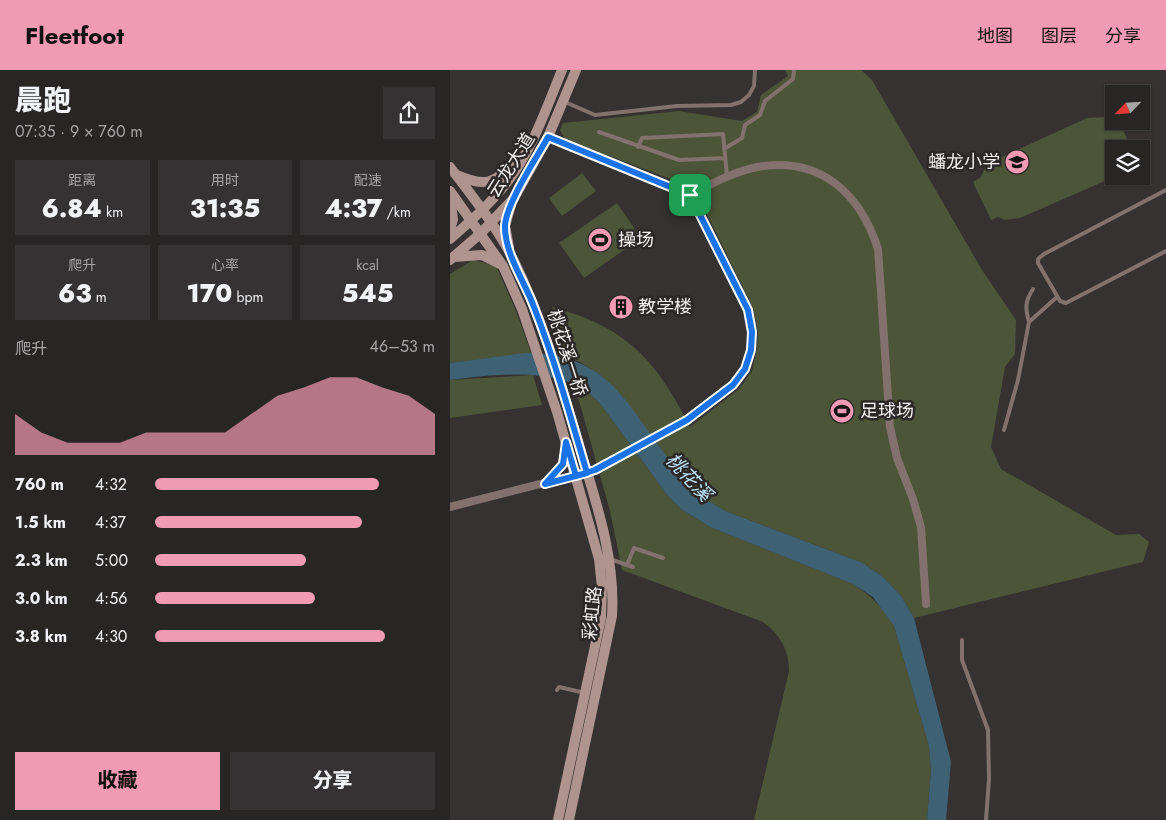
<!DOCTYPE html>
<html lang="zh">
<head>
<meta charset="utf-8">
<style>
	:root { --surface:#282625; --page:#343232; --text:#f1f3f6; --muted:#a5a5a7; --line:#444342; --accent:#f19ab3 }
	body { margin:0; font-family:Jost,"Noto Sans SC",sans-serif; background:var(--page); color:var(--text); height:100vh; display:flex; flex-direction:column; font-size:19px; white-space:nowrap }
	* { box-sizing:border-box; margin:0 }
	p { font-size:16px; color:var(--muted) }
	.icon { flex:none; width:28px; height:28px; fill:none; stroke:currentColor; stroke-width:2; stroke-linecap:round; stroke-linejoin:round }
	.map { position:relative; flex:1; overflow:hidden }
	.sheet { display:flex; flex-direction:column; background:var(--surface); width:450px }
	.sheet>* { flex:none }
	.needle { width:32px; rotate:245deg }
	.fabs { position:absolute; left:655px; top:15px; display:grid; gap:10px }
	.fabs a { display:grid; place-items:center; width:45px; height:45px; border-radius:0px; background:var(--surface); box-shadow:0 1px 4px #0004,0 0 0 1px var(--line); font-size:25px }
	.pin { position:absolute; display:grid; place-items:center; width:42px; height:42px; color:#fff; margin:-21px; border-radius:10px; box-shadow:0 2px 8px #0006 }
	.round { display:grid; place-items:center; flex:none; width:52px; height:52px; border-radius:0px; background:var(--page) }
	.head { display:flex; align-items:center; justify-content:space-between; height:85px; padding:0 15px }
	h1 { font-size:28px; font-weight:800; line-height:38px }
	.stats { display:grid; grid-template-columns:repeat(3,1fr); gap:8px; height:85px; padding:5px 15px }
	.stats div { display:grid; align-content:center; border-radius:0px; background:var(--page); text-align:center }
	.stats b { font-size:25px; font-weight:800 }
	.stats small { font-size:14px; font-weight:400 }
	.stats p { font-size:14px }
	.chart { height:140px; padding:10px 15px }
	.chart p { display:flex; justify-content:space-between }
	.chart svg { width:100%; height:90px; margin-top:5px; fill:var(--accent); opacity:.7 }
	.cta { display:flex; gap:10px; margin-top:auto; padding:10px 15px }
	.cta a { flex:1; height:58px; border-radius:0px; background:var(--accent); color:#111; font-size:20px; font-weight:800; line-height:58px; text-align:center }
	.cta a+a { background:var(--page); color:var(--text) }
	ul { padding:0 15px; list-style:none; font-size:16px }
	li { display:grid; grid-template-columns:80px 60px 1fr; align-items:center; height:38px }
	li i { height:12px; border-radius:6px; background:var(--accent) }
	header { display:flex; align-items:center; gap:30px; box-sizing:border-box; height:70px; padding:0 25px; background:var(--accent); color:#111 }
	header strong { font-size:24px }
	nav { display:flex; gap:28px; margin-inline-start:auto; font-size:18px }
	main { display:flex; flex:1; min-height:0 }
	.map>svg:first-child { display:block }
	.green { fill:#4c5538 }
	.water { fill:#3e6274 }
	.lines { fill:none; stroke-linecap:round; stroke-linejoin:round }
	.lane { stroke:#82716d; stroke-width:4 }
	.street { stroke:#82716d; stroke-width:8 }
	.secondary { stroke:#af938e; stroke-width:10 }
	.route-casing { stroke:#fff; stroke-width:10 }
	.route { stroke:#1a73e8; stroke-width:6 }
	.labels { text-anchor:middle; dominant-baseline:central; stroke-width:5; stroke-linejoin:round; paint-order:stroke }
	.poi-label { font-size:18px; fill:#f1efef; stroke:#2b2827; text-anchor:start }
	.street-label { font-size:18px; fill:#f1efef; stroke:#2b2827 }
	.water-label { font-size:19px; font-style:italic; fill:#bfe5f9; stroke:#2b2827 }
</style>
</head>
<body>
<header>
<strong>Fleetfoot</strong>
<nav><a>地图</a><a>图层</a><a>分享</a></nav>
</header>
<main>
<section class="sheet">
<div class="head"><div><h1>晨跑</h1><p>07:35 · 9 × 760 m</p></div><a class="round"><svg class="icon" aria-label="share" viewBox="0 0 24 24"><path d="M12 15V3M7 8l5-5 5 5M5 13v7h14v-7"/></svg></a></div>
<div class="stats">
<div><p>距离</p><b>6.84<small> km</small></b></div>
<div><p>用时</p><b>31:35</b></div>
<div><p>配速</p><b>4:37<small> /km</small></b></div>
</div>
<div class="stats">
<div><p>爬升</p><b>63<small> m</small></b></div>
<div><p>心率</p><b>170<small> bpm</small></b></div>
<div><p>kcal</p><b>545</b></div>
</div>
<div class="chart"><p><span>爬升</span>46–53 m</p>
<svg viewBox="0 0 160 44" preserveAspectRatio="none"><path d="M0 44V24L10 33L20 38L30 38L40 38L50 33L60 33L70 33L80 33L90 24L100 15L110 11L120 6L130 6L140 11L150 15L160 24V44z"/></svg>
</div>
<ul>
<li><b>760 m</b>4:32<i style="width:80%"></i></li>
<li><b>1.5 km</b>4:37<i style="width:74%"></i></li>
<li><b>2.3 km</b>5:00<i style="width:54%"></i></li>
<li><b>3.0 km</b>4:56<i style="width:57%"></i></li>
<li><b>3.8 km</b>4:30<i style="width:82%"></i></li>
</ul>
<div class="cta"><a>收藏</a><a>分享</a></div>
</section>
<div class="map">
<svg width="716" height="750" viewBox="0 0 716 750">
	<rect width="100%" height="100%" fill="#353231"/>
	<!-- green -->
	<path class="green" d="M335 0H411L422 10 532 200 566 250 565 284 555 297 541 377 551 399 666 465 689 464 699 472 693 492 464 548 451 526 433 507 413 493 275 441C262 433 247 425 237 414 196 371 177 307 115 286L102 237C176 257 206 289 240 357L289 319 302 301 307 279 308 262 303 238 251 132 236 115 115 69 110 60 113 53 229 41 292 51 307 42 311 25 338 6Z
		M655 47C670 56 677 60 679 79H664V107L570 148 555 150 548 147 541 150 523 112 531 107 534 100 545 90 637 48Z
		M132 103 146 121 112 146 99 128Z
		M167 133 191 168 134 208 109 173Z
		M23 190 46 196 66 241 81 283 0 293V204Z
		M83 305 92 335 0 348V310Z
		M124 313 136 320 149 332 218 426 231 439 260 457 403 514C421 526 433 537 444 556L479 676 481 700 477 750H304L339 601C339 580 330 564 313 552L172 500 160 441Z"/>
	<!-- water -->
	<path class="water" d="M75 283C157 284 173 328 217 387 223 396 230 407 237 415 248 425 262 433 275 441L413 493 433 507 451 526 464 548 501 692 496 750H477L481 700 479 676 444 556 423 527 403 514 260 457 231 439 218 426 149 332C141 325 134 317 124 314 87 299 39 305 0 310V293Z"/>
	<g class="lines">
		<!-- lane -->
		<path class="lane" d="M115 32 145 45 227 36 281 35 291 32 299 25 304 16 305 0
			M149 62 229 90 275 88
			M188 77 192 68 273 64 277 106
			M274 79 292 68 295 55 310 45 315 31 343 9 344 0
			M716 120 594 184 588 189V193L610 231 616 233 716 181
			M579 252C575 238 575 231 583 219
			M554 360 568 310 579 252 607 227
			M160 489 183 497
			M177 495 184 478 213 488
			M512 570V590L538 660 539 709 536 750
			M107 620 109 617 135 623"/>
		<!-- street -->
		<path class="street" d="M240 125C261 114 283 102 307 97 370 86 410 123 428 179L440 357 447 388 463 429 471 457 476 534
			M0 437 145 400 232 353 283 315 295 299 301 280 302 262 298 240 240 125 98 67"/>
		<!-- secondary -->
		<path class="secondary" d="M0 97C23 127 47 157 64 191 91 246 109 307 126 365 143 423 166 485 162 546L119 750
			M7 105C37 118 43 113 66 92
			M0 121 53 196 72 239 107 342 149 489 152 517 151 548 108 750
			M0 125 3 150 0 159
			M0 169C20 152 39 135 55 115 82 81 96 39 112 0
			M59 177 55 156 61 135
			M4 187 32 185 50 194
			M0 190 31 163 64 128 98 67 126 0
			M95 414 113 394 116 378"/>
	</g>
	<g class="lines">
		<defs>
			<path id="route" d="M240 125 298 240 302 262 301 280 295 299 283 315 237 350 145 400 126 406 116 372 113 394 95 414 137 403C121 348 105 291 84 237 75 212 54 183 55 155 57 132 86 89 98 67L240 125"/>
		</defs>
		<!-- route casing -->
		<use href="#route" class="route-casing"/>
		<!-- route -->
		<use href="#route" class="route"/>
	</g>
	<!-- icons -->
	<defs>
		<symbol id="school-disc" viewBox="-11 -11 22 22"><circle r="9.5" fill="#f19ab3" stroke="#2b2827"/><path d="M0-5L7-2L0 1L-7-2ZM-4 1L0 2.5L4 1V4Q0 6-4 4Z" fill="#111"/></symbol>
		<symbol id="stadium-disc" viewBox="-11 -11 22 22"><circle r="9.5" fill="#f19ab3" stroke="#2b2827"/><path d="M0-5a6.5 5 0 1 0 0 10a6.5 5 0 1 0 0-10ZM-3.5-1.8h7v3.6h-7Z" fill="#111"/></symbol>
		<symbol id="building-disc" viewBox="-11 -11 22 22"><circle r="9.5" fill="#f19ab3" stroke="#2b2827"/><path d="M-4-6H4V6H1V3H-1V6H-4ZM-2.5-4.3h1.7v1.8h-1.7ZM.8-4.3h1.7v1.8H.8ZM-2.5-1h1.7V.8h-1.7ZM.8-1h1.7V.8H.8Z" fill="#111"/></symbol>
	</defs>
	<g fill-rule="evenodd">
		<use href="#school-disc" x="553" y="78" width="28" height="28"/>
		<use href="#stadium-disc" x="136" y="156" width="28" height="28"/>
		<use href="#building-disc" x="157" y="223" width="28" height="28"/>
		<use href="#stadium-disc" x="378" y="327" width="28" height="28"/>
	</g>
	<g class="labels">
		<!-- poi labels -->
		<g class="poi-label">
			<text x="550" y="92" text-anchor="end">蟠龙小学</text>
			<text x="168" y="170">操场</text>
			<text x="188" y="237">教学楼</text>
			<text x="410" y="341">足球场</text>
		</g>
		<!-- street labels -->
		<g class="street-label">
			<text transform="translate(61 95) rotate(-58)">云龙大道</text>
			<text transform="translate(117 283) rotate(72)">桃花溪一桥</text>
			<text transform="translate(142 543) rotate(-84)">彩虹路</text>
		</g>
		<!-- water labels -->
		<g class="water-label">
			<text transform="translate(239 407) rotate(47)">桃花溪</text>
		</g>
	</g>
</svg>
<div class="fabs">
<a><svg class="needle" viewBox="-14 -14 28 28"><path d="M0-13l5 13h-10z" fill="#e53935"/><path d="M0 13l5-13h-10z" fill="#a5a5a7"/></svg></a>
<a><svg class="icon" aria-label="layers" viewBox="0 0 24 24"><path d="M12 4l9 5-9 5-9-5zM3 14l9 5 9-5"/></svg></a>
</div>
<div class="pin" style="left:240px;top:125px;background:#1e9e55"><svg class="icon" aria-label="arrive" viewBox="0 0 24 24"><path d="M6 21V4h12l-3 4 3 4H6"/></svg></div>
</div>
</main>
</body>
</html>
